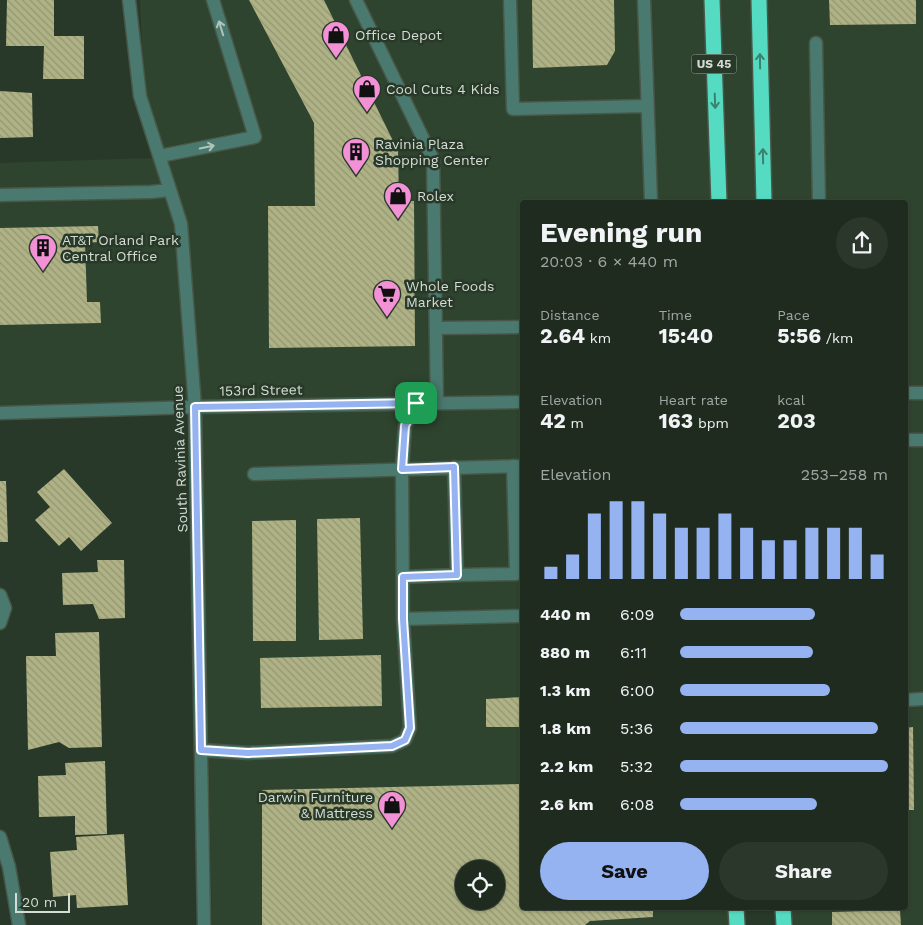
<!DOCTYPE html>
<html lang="en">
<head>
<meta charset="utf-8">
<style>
	:root { --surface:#1f2b1f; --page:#2c372c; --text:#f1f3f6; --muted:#a1a7a4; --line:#3c473d; --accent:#95b2f1 }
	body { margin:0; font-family:"Work Sans",sans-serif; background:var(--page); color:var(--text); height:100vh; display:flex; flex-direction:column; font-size:19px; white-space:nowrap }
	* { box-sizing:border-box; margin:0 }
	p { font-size:16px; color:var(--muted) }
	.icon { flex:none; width:28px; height:28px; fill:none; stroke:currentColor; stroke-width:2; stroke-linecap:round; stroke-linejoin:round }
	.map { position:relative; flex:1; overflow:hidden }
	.side { position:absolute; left:520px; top:200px; width:388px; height:710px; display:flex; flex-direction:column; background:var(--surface); border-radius:5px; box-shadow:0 1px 4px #0004,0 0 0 1px var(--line) }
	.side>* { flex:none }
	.controls { position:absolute; left:455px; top:860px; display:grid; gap:10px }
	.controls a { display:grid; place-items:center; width:50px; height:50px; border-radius:50%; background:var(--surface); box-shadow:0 1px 4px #0004,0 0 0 1px var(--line); font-size:25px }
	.scale { position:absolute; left:15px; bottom:12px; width:55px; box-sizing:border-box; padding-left:5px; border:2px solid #d3ddd3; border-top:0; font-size:14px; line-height:18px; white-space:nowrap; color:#d3ddd3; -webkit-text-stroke:4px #293929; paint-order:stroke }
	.pin { position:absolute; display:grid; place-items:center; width:42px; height:42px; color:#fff; margin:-21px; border-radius:10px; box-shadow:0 2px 8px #0006 }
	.round { display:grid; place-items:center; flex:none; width:52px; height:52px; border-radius:26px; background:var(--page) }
	.overview { display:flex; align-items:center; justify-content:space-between; height:85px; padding:0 20px }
	h1 { font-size:28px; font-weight:700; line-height:38px }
	.metrics { display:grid; grid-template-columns:repeat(3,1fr); gap:8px; height:85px; padding:5px 20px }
	.metrics div { display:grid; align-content:center }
	.metrics b { font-size:21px; font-weight:700 }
	.metrics small { font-size:14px; font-weight:400 }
	.metrics p { font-size:14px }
	.chart { height:140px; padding:10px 20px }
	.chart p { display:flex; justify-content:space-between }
	.chart svg { width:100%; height:90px; margin-top:5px; stroke:var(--accent); stroke-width:6 }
	.cta { display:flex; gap:10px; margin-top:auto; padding:10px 20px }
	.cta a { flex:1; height:58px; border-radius:30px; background:var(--accent); color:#111; font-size:20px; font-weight:700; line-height:58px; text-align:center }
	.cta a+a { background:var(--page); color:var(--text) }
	ul { padding:0 20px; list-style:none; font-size:16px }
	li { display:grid; grid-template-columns:80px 60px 1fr; align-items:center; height:38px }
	li i { height:12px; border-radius:6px; background:var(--accent) }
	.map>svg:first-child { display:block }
	.built { fill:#2f442f; fill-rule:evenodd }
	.building { fill:url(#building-back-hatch); fill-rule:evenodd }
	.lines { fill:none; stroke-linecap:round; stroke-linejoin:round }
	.minor-casing { stroke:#485748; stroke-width:15 }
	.highway-casing { stroke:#485748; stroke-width:18 }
	.minor { stroke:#4a7a6f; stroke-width:12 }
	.highway { stroke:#54dbc1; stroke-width:15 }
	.oneway { stroke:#b1c4ba }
	.oneway2 { stroke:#3c826d }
	.route-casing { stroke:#fff; stroke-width:10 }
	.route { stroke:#95b2f1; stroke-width:6 }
	.labels { text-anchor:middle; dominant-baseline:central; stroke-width:5; stroke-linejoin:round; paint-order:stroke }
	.shield { fill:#293929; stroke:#a0aca0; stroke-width:1 }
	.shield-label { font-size:12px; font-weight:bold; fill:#d3ddd3 }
	.poi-label { font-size:14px; fill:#d3ddd3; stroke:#293929; text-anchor:start }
	.street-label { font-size:14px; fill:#d3ddd3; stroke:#293929 }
</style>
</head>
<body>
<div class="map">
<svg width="923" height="925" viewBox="0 0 923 925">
	<defs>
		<pattern id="building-back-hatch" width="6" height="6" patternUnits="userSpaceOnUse" patternTransform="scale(1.25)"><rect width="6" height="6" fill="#afb284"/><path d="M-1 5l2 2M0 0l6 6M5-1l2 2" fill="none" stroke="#939673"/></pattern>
	</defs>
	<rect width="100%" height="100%" fill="#293929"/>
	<!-- built -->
	<path class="built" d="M140 0H923V925H791L790 908H905V202H522V396L198 402 185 223 144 93Z
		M154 158 177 223 188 400 0 407V163Z
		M522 408V908H729L730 925H212L202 413ZM464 869H496V901H464Z"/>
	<!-- building -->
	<path class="building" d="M7 0H54V36H84V79H43L44 46H6Z
		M249 0H324L398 151 399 201H414L415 346 269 348 268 206H315L314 123Z
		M532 0H614L615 51 607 65 533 68Z
		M829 0H916V24L830 25Z
		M0 91 32 93 33 137 0 138Z
		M98 226 99 242 85 243 87 302H100L101 323 0 325V228Z
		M64 469 112 523 81 551 69 537 59 546 35 520 50 507 37 492Z
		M0 481H6L8 542H0Z
		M360 518 363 639 319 640 317 519Z
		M296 520V641H253L252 521Z
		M97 560H124L125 618 99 619 93 604 63 605 62 573 98 572Z
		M99 632 102 747 69 748 59 742 28 750 26 656H56L55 633Z
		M381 655 382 706 261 708 260 658Z
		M522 697V727H486V699Z
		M913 727 914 810H905V728Z
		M105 761 107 834 75 835V816L39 817 38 776 66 775 65 763Z
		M522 784V908H653V917L590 921 585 925H262V790ZM464 869H496V901H464Z
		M124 834 128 905 77 908 76 895 53 897 50 852 77 850 76 837Z
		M900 910 901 925H832V912Z"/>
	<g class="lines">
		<defs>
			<path id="minor" d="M129 0 140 96 181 224 195 407 204 925
				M356 0 433 159 437 403
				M510 0 513 109 646 106
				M644 0 651 202
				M816 43 819 202
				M160 156 255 137 213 0
				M0 195 151 192 170 190
				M436 328 522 327
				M905 393H923
				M416 403 405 426 402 469 403 619 522 616
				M0 413 195 407 522 402
				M905 440H923
				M454 467 457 575 516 574 513 466
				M254 474 522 466
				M403 577 457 575
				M0 595 5 608 0 623
				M905 700 923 699
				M201 750 248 753 392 746 405 740 410 728 403 619
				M0 837 9 867 19 925"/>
			<path id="highway" d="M712 0 719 202
				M759 0 764 202
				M736 908 737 925
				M783 908 784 925"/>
		</defs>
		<!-- minor casing -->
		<use href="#minor" class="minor-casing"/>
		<!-- highway casing -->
		<use href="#highway" class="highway-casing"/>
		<!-- minor -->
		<use href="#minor" class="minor"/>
		<!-- highway -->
		<use href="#highway" class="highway"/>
	</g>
	<!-- one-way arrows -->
	<defs><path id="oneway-shaft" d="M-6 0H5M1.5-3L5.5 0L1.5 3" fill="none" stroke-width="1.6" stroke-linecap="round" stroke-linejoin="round" transform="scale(1.25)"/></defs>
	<g class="oneway">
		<use href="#oneway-shaft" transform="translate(221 28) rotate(-107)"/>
		<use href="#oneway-shaft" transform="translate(207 147) rotate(-12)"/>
	</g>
	<g class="oneway2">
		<use href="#oneway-shaft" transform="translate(760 61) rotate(-91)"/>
		<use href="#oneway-shaft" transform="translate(715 101) rotate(88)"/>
		<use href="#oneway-shaft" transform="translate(763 156) rotate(-91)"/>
	</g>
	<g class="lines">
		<defs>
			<path id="route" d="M416 403 405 426 402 469 454 467 457 575 403 577V619L410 728 405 740 392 746 248 753 201 750 195 407Z"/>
		</defs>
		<!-- route casing -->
		<use href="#route" class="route-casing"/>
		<!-- route -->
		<use href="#route" class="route"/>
	</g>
	<!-- icons -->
	<defs>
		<symbol id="shop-pin" viewBox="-11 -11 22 30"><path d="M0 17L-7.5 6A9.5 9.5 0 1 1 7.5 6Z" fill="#f391d6" stroke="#293929"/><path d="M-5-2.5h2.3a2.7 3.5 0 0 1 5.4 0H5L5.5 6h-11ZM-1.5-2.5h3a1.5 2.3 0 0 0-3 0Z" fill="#111"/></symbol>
		<symbol id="building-pin" viewBox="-11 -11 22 30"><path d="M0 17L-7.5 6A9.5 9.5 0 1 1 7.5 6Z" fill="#f391d6" stroke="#293929"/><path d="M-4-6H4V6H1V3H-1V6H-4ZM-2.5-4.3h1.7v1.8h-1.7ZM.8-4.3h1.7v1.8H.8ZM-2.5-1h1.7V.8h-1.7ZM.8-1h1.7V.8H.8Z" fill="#111"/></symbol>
		<symbol id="supermarket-pin" viewBox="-11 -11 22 30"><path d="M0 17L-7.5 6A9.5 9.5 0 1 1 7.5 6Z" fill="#f391d6" stroke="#293929"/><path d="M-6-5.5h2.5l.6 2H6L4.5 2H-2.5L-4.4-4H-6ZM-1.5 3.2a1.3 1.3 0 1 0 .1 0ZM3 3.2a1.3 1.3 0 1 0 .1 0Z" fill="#111"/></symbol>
	</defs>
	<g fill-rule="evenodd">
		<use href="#shop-pin" x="320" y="19" width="32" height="43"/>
		<use href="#shop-pin" x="351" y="73" width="32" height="43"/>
		<use href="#building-pin" x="340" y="136" width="32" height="43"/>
		<use href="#shop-pin" x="382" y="180" width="32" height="43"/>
		<use href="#building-pin" x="27" y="232" width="32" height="43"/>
		<use href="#supermarket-pin" x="371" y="278" width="32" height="43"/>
		<use href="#shop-pin" x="376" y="789" width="32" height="43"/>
	</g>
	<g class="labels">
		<!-- shield labels -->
		<rect class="shield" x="691.5" y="54.5" width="45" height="19" rx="4"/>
		<g class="shield-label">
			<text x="714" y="64">US 45</text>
		</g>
		<!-- poi labels -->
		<g class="poi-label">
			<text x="355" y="35">Office Depot</text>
			<text x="386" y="89">Cool Cuts 4 Kids</text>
			<text x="375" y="144">Ravinia Plaza<tspan x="375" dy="16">Shopping Center</tspan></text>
			<text x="417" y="196">Rolex</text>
			<text x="62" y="240">AT&amp;T Orland Park<tspan x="62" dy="16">Central Office</tspan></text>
			<text x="406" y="286">Whole Foods<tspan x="406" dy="16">Market</tspan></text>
			<text x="373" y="797" text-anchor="end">Darwin Furniture<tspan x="373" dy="16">&amp; Mattress</tspan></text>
		</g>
		<!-- street labels -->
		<g class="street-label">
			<text transform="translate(261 390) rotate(-1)">153rd Street</text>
			<text transform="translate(180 459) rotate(-92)">South Ravinia Avenue</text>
		</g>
	</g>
</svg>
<div class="controls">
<a><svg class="icon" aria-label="locate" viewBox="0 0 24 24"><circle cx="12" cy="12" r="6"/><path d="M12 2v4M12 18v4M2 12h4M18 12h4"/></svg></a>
</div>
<div class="scale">20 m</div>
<div class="pin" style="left:416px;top:403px;background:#1e9e55"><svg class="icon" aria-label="arrive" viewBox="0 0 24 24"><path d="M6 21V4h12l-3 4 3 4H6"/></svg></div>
<section class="side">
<div class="overview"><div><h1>Evening run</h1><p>20:03 · 6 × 440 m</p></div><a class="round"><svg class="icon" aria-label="share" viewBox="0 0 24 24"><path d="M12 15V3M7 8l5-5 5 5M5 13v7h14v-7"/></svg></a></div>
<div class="metrics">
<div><p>Distance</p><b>2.64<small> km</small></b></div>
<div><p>Time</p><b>15:40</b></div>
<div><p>Pace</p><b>5:56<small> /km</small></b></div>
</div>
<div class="metrics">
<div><p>Elevation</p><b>42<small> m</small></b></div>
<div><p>Heart rate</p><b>163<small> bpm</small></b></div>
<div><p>kcal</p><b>203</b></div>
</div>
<div class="chart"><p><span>Elevation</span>253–258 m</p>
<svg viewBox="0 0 160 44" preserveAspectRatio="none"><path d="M5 44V38M15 44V32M25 44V12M35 44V6M45 44V6M55 44V12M65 44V19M75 44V19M85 44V12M95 44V19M105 44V25M115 44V25M125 44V19M135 44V19M145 44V19M155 44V32"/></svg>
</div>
<ul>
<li><b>440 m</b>6:09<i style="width:65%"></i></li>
<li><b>880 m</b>6:11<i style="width:64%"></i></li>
<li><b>1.3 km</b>6:00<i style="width:72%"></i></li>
<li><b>1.8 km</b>5:36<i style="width:95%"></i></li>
<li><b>2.2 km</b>5:32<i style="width:100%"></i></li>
<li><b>2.6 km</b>6:08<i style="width:66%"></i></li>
</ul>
<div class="cta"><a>Save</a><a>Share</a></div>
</section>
</div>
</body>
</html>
